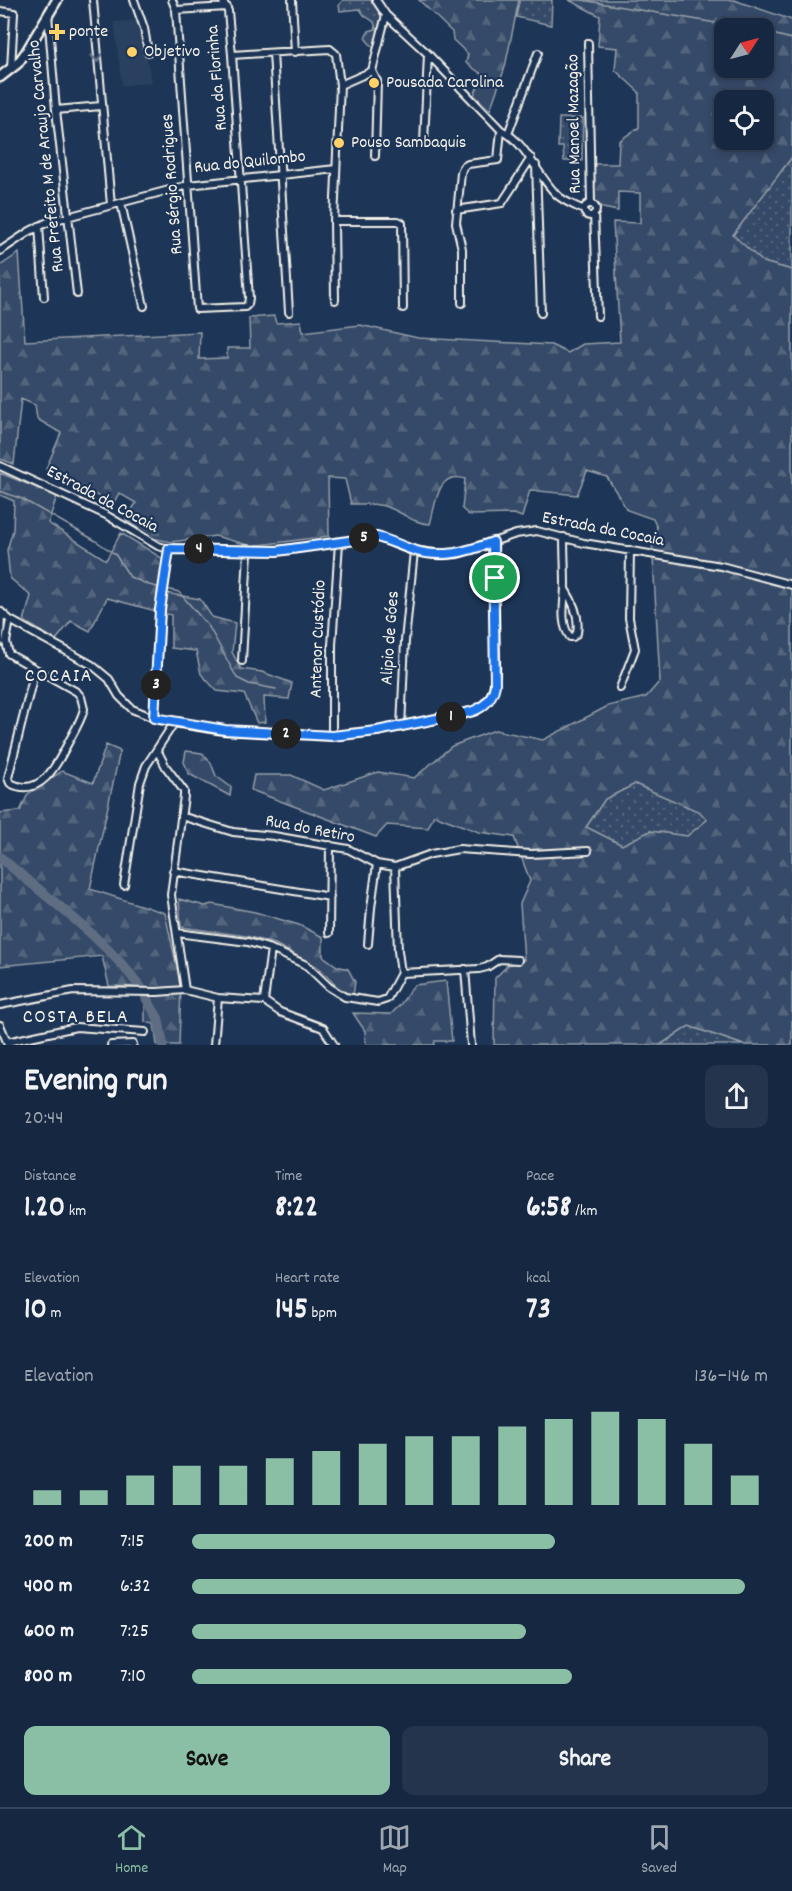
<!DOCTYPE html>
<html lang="en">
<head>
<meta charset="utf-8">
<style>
	:root { --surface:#162841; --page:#23344c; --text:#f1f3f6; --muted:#9ea6b1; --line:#35445a; --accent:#8abfa5 }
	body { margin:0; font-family:Dekko,sans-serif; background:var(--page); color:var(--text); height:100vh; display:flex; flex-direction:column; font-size:22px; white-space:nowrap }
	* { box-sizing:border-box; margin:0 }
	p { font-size:20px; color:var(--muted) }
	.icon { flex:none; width:33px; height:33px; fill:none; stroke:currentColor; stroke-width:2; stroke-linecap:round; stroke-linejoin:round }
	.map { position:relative; height:1045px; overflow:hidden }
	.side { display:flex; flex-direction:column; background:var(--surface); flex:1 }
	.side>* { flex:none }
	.needle { width:39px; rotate:54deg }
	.fabs { position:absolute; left:714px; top:18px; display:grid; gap:12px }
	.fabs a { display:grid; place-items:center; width:60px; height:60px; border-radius:12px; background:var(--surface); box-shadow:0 3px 9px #0003,0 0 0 2px var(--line); font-size:30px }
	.pin { position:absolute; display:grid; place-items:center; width:51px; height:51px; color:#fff; margin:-26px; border:3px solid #fff; border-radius:50%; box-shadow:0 2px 6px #0007 }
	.km { position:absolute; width:30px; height:30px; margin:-15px; border-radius:50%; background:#222; color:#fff; font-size:16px; line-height:30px; text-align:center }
	.round { display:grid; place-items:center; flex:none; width:63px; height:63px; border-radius:12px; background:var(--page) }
	.summary { display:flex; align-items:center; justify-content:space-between; height:102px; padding:0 24px }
	h1 { font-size:33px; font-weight:700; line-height:45px }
	.stats { display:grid; grid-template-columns:repeat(3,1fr); gap:9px; height:102px; padding:6px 24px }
	.stats div { display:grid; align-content:center }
	.stats b { font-size:30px; font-weight:700 }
	.stats small { font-size:16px; font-weight:400 }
	.stats p { font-size:16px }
	.chart { height:168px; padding:12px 24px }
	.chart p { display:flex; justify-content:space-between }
	.chart svg { width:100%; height:108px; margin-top:6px; stroke:var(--accent); stroke-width:6 }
	.button { display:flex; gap:12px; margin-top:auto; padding:12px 24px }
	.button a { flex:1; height:69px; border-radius:12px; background:var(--accent); color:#111; font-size:24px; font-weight:700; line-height:69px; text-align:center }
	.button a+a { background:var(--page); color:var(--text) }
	ul { padding:0 24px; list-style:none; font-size:20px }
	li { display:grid; grid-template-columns:96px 72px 1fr; align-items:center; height:45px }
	li i { height:15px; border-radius:8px; background:var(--accent) }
	.tabs { display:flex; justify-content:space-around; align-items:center; height:84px; border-top:2px solid var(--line); background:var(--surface); font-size:16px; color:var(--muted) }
	.tabs a { display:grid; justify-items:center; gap:3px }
	.tabs .active { color:var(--accent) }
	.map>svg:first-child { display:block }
	.built { fill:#2a4060 }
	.grass { fill:url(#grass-dots); stroke:#949ea8; stroke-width:1.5 }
	.forest { fill:url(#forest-firs); stroke:#949ea8; stroke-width:1.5; fill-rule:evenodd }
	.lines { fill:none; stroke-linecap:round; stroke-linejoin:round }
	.stream { stroke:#9aa2ab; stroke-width:1.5 }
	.river { stroke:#5e6d82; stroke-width:10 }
	.minor-casing { stroke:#f4f1e8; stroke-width:10 }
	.secondary-casing { stroke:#f4f1e8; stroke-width:13 }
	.minor { stroke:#1d3557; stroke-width:6 }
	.secondary { stroke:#1d3557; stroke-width:8 }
	.oneway { stroke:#68778a }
	.route-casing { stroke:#fff; stroke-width:12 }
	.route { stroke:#1a73e8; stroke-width:8 }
	.poi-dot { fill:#ffd166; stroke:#1d3557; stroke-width:2 }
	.labels { text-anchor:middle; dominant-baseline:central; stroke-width:4.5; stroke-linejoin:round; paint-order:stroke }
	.poi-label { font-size:18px; fill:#f4f1e8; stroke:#1d3557; text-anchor:start }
	.street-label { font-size:18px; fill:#f4f1e8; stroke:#1d3557 }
	.neighbourhood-label { font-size:20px; letter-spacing:1.5px; fill:#f4f1e8; stroke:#1d3557 }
</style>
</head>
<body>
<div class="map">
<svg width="792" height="1045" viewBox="0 0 792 1045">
	<defs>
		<pattern id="grass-dots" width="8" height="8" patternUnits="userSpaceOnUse" patternTransform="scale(1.5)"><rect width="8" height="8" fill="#354a67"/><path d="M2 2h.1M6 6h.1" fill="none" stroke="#53657d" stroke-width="1.8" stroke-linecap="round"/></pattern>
		<pattern id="forest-firs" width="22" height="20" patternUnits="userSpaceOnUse" patternTransform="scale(1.5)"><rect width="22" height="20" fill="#354a67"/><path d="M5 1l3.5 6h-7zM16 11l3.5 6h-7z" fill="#53657d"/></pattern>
	</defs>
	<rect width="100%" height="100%" fill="#1d3557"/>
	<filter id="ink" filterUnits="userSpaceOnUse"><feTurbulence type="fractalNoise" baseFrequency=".0167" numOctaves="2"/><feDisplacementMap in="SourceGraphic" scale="12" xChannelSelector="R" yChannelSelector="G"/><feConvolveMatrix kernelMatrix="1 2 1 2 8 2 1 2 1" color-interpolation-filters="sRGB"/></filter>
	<g filter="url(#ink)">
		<!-- built -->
		<path class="built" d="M141 20 151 82 122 86 114 22Z"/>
		<!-- grass -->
		<path class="grass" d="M343 0H371L382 17V23L375 50 365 38 369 31 376 29 374 22 364 15 360 9 340 11 339 5Z
			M519 0H552L551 25 516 17Z
			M559 118H583L582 161H564L563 147H558Z
			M792 157V270L763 262 732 235Z
			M635 784 701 812 707 820 687 836 650 831 622 845 586 827 605 799Z
			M689 1026 744 1045H660Z"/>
		<!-- forest -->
		<path class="forest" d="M419 0H519L505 67 490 110 474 95 483 75 466 63 468 54 453 40 452 32Z
			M569 0H734L792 20V157L733 235 763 262 792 270V1045H744L689 1026 660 1045H494L495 978 508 965 524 960 520 904 530 881 514 837 479 832 434 815 428 828 387 825 376 837 251 790 254 775H291L324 790 378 772 414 778 452 746 495 730 543 740 608 706 646 697 660 681 652 540 657 528 653 519 627 510 607 477 587 471 577 495 530 490 522 517 514 514 469 515 462 509 465 479C437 470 436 504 430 524 415 524 403 513 390 508 377 503 365 504 351 504L345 479 328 478 329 536 252 546 215 536 171 542 152 538 126 520 136 503 119 493 113 504 46 469 61 433 37 419 35 405 21 399 14 464 0 459V266L19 253 25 341 200 332 199 359 227 358V348H250L249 318 274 316 276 323 301 321 303 332 360 325 418 338 551 345 568 353 583 344 620 342 613 222 640 223V193L618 192V211L603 208 592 198 594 164H618L619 141 639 127V92L615 70 617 48 598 46 600 16ZM724 28H764V68H724ZM724 100H764V140H724ZM635 784 700 812 707 820 687 836 650 831 622 845 586 827 605 799Z
			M0 473 57 496 48 523 106 560 121 533 165 560 159 592 200 599 212 617 235 623 232 652 241 669 262 672 292 683 289 699 264 697 265 722 257 723 244 694 217 691 201 674 196 651 171 648V615L107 598 90 631 71 621 56 640 24 621 31 596 10 578 7 550 13 530 14 501 0 495Z
			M106 745 120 751 90 889 165 913 181 986 179 1045H157L154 1024 145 1022V987L109 986 102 956 0 966V813L20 811 28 794 62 771 93 783Z
			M186 751 202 753 211 763 216 776 231 787 230 796 189 774 184 762Z
			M179 899 205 906 212 904 255 912 299 925 323 937V956L337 966 348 969 355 982 353 996 340 990 318 967 275 944 246 936 181 927Z
			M446 981 452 1041H435L434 1045H366L365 1031 353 1013 391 1014 400 1005 414 985Z"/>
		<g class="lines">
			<!-- stream -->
			<path class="stream" d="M582 0 745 28
				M764 32 792 39
				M0 491 22 499 96 541 115 554 130 577 149 585 161 588
				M166 589 179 592 209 627 237 678 249 684 276 689"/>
			<!-- river -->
			<path class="river" d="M0 857C48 899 103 936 141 988
				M146 998 158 1018 163 1045"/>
			<defs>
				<path id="minor" d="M93 0 111 205
					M134 0 144 28 148 52
					M172 0 176 10 197 309 245 307 248 304 249 298 232 55 228 11 222 0
					M292 0 295 52
					M376 0 386 15 428 54 501 130C527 143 536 174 556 194 564 202 574 205 584 210
					M176 10 227 7
					M0 11 14 13 11 69
					M48 14 56 110 77 294
					M588 43 591 204
					M273 53 289 312
					M232 55 330 49 336 54 340 85 334 221 335 300
					M372 71 377 81 375 156
					M340 85 372 71 386 15
					M56 110 101 106
					M508 134 538 53
					M424 143 428 54
					M536 165 541 313
					M121 203 144 306
					M584 210a6 6 0 1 1 12 0a6 6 0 1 1-12 0Z
					M456 210 502 203 531 158
					M594 214 598 316
					M334 221H398L402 223 403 308
					M39 226 44 297
					M0 251 30 231 48 222 188 185 336 169
					M462 303V249L456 223 461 173 463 167 468 164 498 160 501 130
					M0 466 106 515 158 546 169 549 277 551 377 537 414 551 443 555 457 554 516 534 537 531 584 543 721 566 792 585
					M564 537C564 553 565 569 565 585 565 602 559 622 570 637H573L577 633C580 617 574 603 565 589
					M0 611 10 620 92 665 109 679 119 696 132 709 154 718 174 723 225 731 332 736 377 731 475 711C493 702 495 686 496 667L493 542
					M10 620 6 642 9 654 77 692 81 697 84 709C81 721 74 732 68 743 57 765 40 799 10 783L8 778 35 670
					M0 642 1 613
					M242 661 248 552
					M620 688 635 649 629 618 630 550
					M154 718 160 610 169 549
					M401 727 405 641 414 551
					M332 736V645L339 543
					M157 750 166 767 184 791V796L171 895 185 990
					M181 816 233 832 274 836 348 849 377 864 395 867 431 854 459 849 531 854 588 851
					M173 871 330 897
					M124 885 140 783 146 766 174 723
					M177 933 248 942 271 949 264 1001
					M329 933 330 845
					M368 944 371 908 377 864
					M271 949 306 965 329 987 345 997 378 1002 387 999 401 973 398 951 395 867
					M465 969 471 1045
					M401 973 479 969 487 967 499 959 518 960
					M0 1005 73 991 157 992 185 990 218 998 264 1001 280 1012 323 1028 334 1045
					M0 1025 8 1044
					M7 1042 76 1027 145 1032
					M111 1045 133 1044
					M214 1045 218 998"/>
				<path id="secondary" d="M0 77 18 63 26 52 57 0"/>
			</defs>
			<!-- minor casing -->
			<use href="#minor" class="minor-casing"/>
			<!-- secondary casing -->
			<use href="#secondary" class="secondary-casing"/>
			<!-- minor -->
			<use href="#minor" class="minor"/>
			<!-- secondary -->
			<use href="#secondary" class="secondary"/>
		</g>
		<!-- one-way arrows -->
		<defs><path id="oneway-chevron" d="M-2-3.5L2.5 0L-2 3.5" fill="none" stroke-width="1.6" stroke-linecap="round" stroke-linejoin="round" transform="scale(1.5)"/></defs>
		<use class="oneway" href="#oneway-chevron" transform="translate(97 58) rotate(85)"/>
	</g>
	<g class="lines" filter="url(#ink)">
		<defs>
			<path id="route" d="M377 537C389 540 401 546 413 550 442 559 466 552 493 542L495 685C492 701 481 710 466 713L377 731 332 736 225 730 154 718 160 610 169 549 277 551Z"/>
		</defs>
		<!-- route casing -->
		<use href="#route" class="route-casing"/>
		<!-- route -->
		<use href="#route" class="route"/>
	</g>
	<!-- markers -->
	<g class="poi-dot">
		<path d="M54 23h6v6h6v6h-6v6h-6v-6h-6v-6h6z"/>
		<circle cx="132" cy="52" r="6"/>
		<circle cx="374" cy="83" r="6"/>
		<circle cx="339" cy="143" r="6"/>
	</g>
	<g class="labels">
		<!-- poi labels -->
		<g class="poi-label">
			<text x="69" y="32">ponte</text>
			<text x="144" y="52">Objetivo</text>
			<text x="386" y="83">Pousada Carolina</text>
			<text x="351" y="143">Pouso Sambaquis</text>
		</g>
		<!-- street labels -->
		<g class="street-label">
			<text transform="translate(218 78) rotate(-95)">Rua da Florinha</text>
			<text transform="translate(575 124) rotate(-91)">Rua Manoel Mazagão</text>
			<text transform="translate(47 156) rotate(-96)">Rua Prefeito M de Araujo Carvalho</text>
			<text transform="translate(250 163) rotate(-6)">Rua do Quilombo</text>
			<text transform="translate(173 184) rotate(-94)">Rua Sérgio Rodrigues</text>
			<text transform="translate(102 500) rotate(28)">Estrada da Cocaia</text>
			<text transform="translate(603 530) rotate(11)">Estrada da Cocaia</text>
			<text transform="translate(391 638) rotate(-86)">Alipio de Góes</text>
			<text transform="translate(319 639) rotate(-88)">Antenor Custódio</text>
			<text transform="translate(310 830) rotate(11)">Rua do Retiro</text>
		</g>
		<!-- neighbourhood labels -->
		<g class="neighbourhood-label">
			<text x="59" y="677">COCAIA</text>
			<text x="76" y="1018">COSTA BELA</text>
		</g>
	</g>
</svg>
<div class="fabs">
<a><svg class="needle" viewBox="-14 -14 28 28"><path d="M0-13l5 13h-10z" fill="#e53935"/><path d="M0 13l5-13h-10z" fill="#9ea6b1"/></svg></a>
<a><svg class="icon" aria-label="locate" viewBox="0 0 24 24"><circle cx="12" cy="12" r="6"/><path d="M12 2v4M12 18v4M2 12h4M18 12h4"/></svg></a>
</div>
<div class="pin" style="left:495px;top:578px;background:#1e9e55"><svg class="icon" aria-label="arrive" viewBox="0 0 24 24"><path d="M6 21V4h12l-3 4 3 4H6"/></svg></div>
<b class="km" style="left:451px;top:717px">1</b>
<b class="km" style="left:286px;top:734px">2</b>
<b class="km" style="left:156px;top:685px">3</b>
<b class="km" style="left:199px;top:549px">4</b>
<b class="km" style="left:364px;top:538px">5</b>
</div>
<section class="side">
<div class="summary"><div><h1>Evening run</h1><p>20:44</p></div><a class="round"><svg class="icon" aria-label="share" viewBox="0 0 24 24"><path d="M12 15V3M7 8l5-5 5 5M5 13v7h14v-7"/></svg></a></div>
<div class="stats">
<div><p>Distance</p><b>1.20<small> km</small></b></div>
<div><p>Time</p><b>8:22</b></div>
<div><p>Pace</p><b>6:58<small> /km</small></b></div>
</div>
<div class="stats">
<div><p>Elevation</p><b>10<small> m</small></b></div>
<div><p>Heart rate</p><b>145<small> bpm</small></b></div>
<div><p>kcal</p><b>73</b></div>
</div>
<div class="chart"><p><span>Elevation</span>136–146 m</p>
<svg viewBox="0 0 160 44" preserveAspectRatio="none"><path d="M5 44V38M15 44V38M25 44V32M35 44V28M45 44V28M55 44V25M65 44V22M75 44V19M85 44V16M95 44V16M105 44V12M115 44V9M125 44V6M135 44V9M145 44V19M155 44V32"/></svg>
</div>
<ul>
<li><b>200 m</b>7:15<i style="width:63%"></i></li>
<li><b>400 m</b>6:32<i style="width:96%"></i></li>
<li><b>600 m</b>7:25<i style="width:58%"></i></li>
<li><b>800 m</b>7:10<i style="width:66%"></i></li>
</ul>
<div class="button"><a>Save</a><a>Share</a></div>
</section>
<nav class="tabs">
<a class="active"><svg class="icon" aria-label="home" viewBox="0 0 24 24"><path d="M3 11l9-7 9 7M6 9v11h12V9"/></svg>Home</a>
<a><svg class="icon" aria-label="map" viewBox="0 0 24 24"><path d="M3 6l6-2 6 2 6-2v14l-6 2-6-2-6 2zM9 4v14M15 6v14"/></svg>Map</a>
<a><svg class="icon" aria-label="saved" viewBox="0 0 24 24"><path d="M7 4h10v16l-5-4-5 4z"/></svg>Saved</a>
</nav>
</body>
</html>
